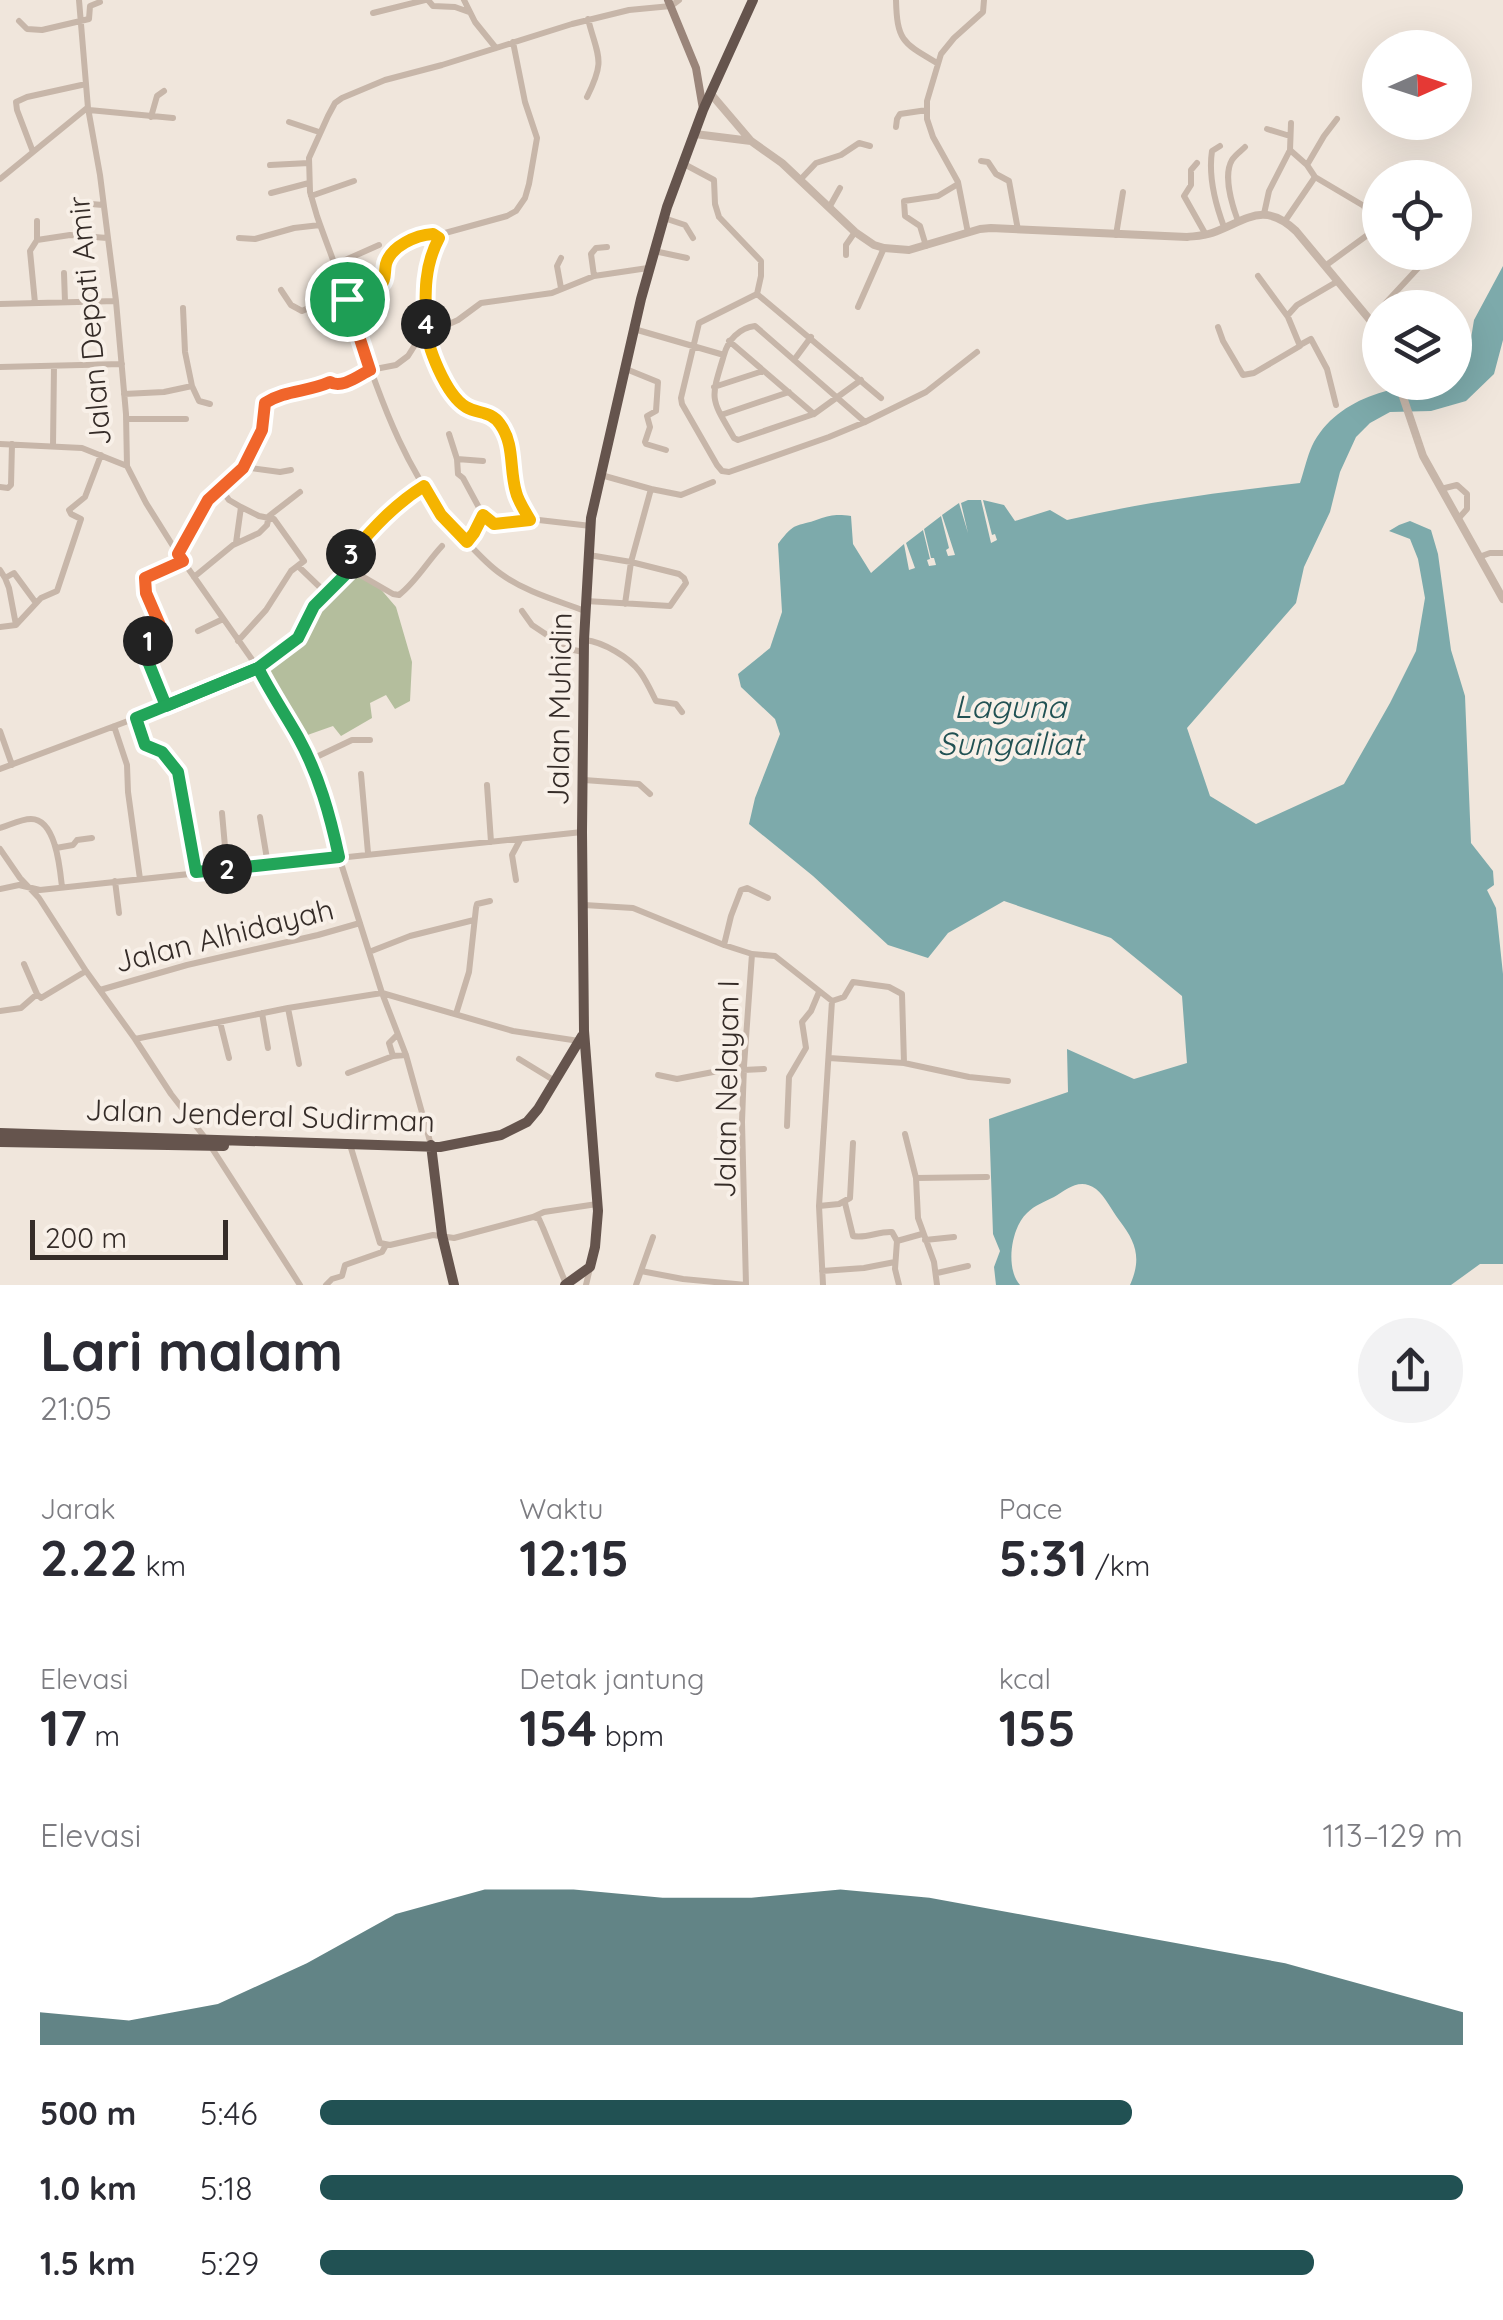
<!DOCTYPE html>
<html lang="id">
<head>
<meta charset="utf-8">
<style>
	:root { --surface:#fff; --page:#f2f2f3; --text:#2b2b33; --muted:#7c7c81; --accent:#215153 }
	body { margin:0; font-family:Quicksand,sans-serif; background:var(--page); color:var(--text); height:100vh; display:flex; flex-direction:column; font-size:38px; white-space:nowrap }
	* { box-sizing:border-box; margin:0 }
	p { font-size:32px; color:var(--muted) }
	.icon { flex:none; width:55px; height:55px; fill:none; stroke:currentColor; stroke-width:2; stroke-linecap:round; stroke-linejoin:round }
	.map { position:relative; height:1285px; overflow:hidden }
	.panel { display:flex; flex-direction:column; background:var(--surface); flex:1 }
	.panel>* { flex:none }
	.needle { width:65px; rotate:87deg }
	.buttons { position:absolute; left:1362px; top:30px; display:grid; gap:20px }
	.buttons a { display:grid; place-items:center; width:110px; height:110px; border-radius:50%; background:var(--surface); box-shadow:0 10px 40px #0002; font-size:50px }
	.scale { position:absolute; left:30px; bottom:25px; width:198px; box-sizing:border-box; padding-left:10px; border:5px solid #352c28; border-top:0; font-size:28px; line-height:35px; white-space:nowrap; color:#352c28; -webkit-text-stroke:8px #f8f0e8; paint-order:stroke }
	.pin { position:absolute; display:grid; place-items:center; width:85px; height:85px; color:#fff; margin:-42px; border:5px solid #fff; border-radius:50%; box-shadow:0 2px 10px #0007 }
	.km { position:absolute; width:50px; height:50px; margin:-25px; border-radius:50%; background:#222; color:#fff; font-size:28px; line-height:50px; text-align:center }
	.round { display:grid; place-items:center; flex:none; width:105px; height:105px; border-radius:52px; background:var(--page) }
	.headline { display:flex; align-items:center; justify-content:space-between; height:170px; padding:0 40px }
	h1 { font-size:55px; font-weight:700; line-height:75px }
	.figures { display:grid; grid-template-columns:repeat(3,1fr); gap:15px; height:170px; padding:10px 40px }
	.figures div { display:grid; align-content:center }
	.figures b { font-size:50px; font-weight:700 }
	.figures small { font-size:28px; font-weight:400 }
	.figures p { font-size:28px }
	.chart { height:280px; padding:20px 40px }
	.chart p { display:flex; justify-content:space-between }
	.chart svg { width:100%; height:180px; margin-top:10px; fill:var(--accent); opacity:.7 }
	ul { padding:0 40px; list-style:none; font-size:32px }
	li { display:grid; grid-template-columns:160px 120px 1fr; align-items:center; height:75px }
	li i { height:25px; border-radius:12px; background:var(--accent) }
	.map>svg:first-child { display:block }
	.green { fill:#b4be9d }
	.water { fill:#7daaab }
	.lines { fill:none; stroke-linecap:round; stroke-linejoin:round }
	.minor { stroke:#c7b6a9; stroke-width:6 }
	.tertiary { stroke:#c7b6a9; stroke-width:8 }
	.secondary { stroke:#9a857a; stroke-width:8 }
	.trunk { stroke:#65544d; stroke-width:10 }
	.split-1-casing { stroke:#fff; stroke-width:20 }
	.split-2-casing { stroke:#fff; stroke-width:20 }
	.split-3-casing { stroke:#fff; stroke-width:20 }
	.split-4-casing { stroke:#fff; stroke-width:20 }
	.split-5-casing { stroke:#fff; stroke-width:20 }
	.split-1 { stroke:#f0652b; stroke-width:12 }
	.split-2 { stroke:#22a559; stroke-width:12 }
	.split-3 { stroke:#22a559; stroke-width:12 }
	.split-4 { stroke:#f5b400; stroke-width:12 }
	.split-5 { stroke:#f5b400; stroke-width:12 }
	.labels { text-anchor:middle; dominant-baseline:central; stroke-width:8; stroke-linejoin:round; paint-order:stroke }
	.street-label { font-size:30px; fill:#352c28; stroke:#f8f0e8 }
	.water-label { font-size:32px; font-style:italic; fill:#215153; stroke:#f8f0e8 }
</style>
</head>
<body>
<div class="map">
<svg width="1503" height="1285" viewBox="0 0 1503 1285">
	<rect width="100%" height="100%" fill="#f0e6dc"/>
	<!-- green -->
	<path class="green" d="M347 572 378 586 396 607 412 662 410 701 395 709 386 695 370 703 372 718 341 736 333 726 299 738 259 671 297 640 314 606Z"/>
	<!-- water -->
	<path class="water" d="M1503 266V340L1494 374 1466 401 1431 411 1390 412 1370 423 1356 437 1340 472 1330 512 1304 567 1296 603 1187 728 1210 796 1256 824 1344 784 1390 703 1416 651 1425 598 1418 559 1410 539 1389 531 1399 525 1410 521 1431 530 1438 554 1451 650 1465 696 1471 843 1493 871 1494 885 1487 890 1496 908 1503 974V1264H1480L1451 1285H1130C1142 1258 1136 1242 1119 1220 1112 1211 1105 1196 1096 1189 1080 1177 1067 1189 1054 1197 1044 1202 1035 1205 1027 1213 1011 1228 1005 1268 1020 1285H996L994 1267 1000 1251 993 1234 989 1119 1068 1092 1067 1049 1134 1079 1187 1063 1182 996 1111 938 1004 901 948 933 928 958 888 945 813 876 749 824 755 798 780 734 775 719 741 687 738 674 770 648 782 612 778 544C796 520 795 528 819 519 831 515 837 514 851 516L853 544 871 573 904 544 909 570 915 568 906 543 923 530 930 559 927 560 929 566 936 565 934 558H931L924 529 941 516 949 548 946 550 948 556 955 555 942 515 959 503 968 533 961 503 968 500H981L991 543 997 540 995 534 992 535 983 500 1004 505 1015 521 1050 510 1067 520C1144 502 1221 492 1300 483 1304 471 1307 457 1312 446 1338 394 1403 383 1455 382V379L1467 363 1474 320Z"/>
	<g class="lines">
		<!-- minor -->
		<path class="minor" d="M79 0 88 108 100 175 116 301 126 414 127 466 146 503 178 554 258 668 310 760 327 806 339 857 382 993 406 1055 431 1145
			M428 0 433 6 455 7 469 12
			M464 0 475 22 496 48
			M896 0C897 41 903 43 937 63
			M373 13 425 0
			M19 21 27 29 42 30 89 19 90 6 100 2
			M513 42 525 102 537 138 529 184 525 198 516 211 507 216 445 233C423 250 420 311 427 335 433 357 442 381 457 398 469 412 490 409 501 425 515 446 509 469 516 492 518 502 525 511 530 519
			M587 97C606 59 598 58 588 19
			M89 110 173 118
			M151 117 157 96 164 91
			M289 122 319 132
			M896 127 897 119 900 114 927 110
			M1267 129 1290 136
			M1220 146 1212 151C1208 177 1215 203 1224 227
			M1290 150 1307 165 1315 177 1364 206 1380 201
			M33 152 17 110 16 102 27 97 86 84
			M981 161 988 162 996 174 1009 181 1018 230
			M1197 163 1191 170V185L1184 196 1206 235
			M684 164 714 180 715 204 719 217 761 261V276L757 294
			M270 165 309 163
			M1307 165 1324 136 1337 119
			M0 179 87 108
			M800 180 816 163 841 155 859 143 870 146
			M271 193 309 183
			M311 196 354 181
			M79 203 103 205
			M830 206 840 188
			M1264 214 1269 191 1290 150 1291 123
			M664 218 685 225 693 238
			M1238 221C1232 205 1223 175 1232 160 1235 155 1241 151 1245 147
			M1285 221 1315 177
			M968 233 958 182 933 137 927 119V101L941 54 954 38 983 12 984 0
			M1116 235 1123 192
			M239 238 255 239 294 228 320 225
			M37 240 70 235 107 238
			M926 246 920 226 905 216 904 201 938 196 958 184
			M654 251 687 258
			M846 255V245L855 232
			M334 265 379 245
			M1325 266 1373 231 1364 206
			M64 273 65 302
			M594 276 591 254 596 248 607 247
			M561 288 557 266 561 258
			M281 290 291 305 302 311 344 292
			M347 299C356 295 370 292 378 287 388 280 383 266 389 257 399 242 424 230 439 238
			M35 303 30 251 37 240V221
			M0 304 116 301
			M858 307 884 248
			M183 308 185 352 192 386
			M1381 308 1420 266
			M1288 315 1297 305 1338 281
			M1218 327 1223 341 1243 375 1254 373 1300 346 1288 317 1258 276
			M634 329 724 355C728 340 739 328 755 326L865 422
			M729 341 814 414
			M1300 345 1311 339 1327 369 1336 405
			M724 355C710 401 710 397 734 438L738 440 814 414 861 380
			M794 360 811 337
			M0 367 122 364
			M626 369 658 382 656 411 647 416 650 427 645 442 646 444 666 450
			M714 387 763 371
			M124 394 164 392 192 386 199 401 210 404
			M881 398 757 294 699 323 681 398 682 404 717 465 722 471 729 472 829 437 865 422 926 392 977 352
			M721 415 789 392
			M126 419H186
			M449 434 457 459 458 474 463 478 483 515 492 524 530 519 591 526
			M0 444 82 448 127 466
			M53 446 54 366
			M457 459 483 461
			M243 467 280 472 291 470
			M0 487 8 488 11 485 12 444
			M651 489 681 495 713 482
			M1441 489 1457 485 1467 494V509L1458 519
			M236 543 241 507 229 500 221 489C238 474 257 453 262 430 264 418 258 408 269 400 286 387 311 390 330 382L336 385 370 370 396 365 408 356 420 337 458 320 481 303 552 293 594 276 648 268
			M467 543 475 533 483 515
			M178 554 204 506 221 489
			M589 555 631 562 625 604
			M1479 557 1490 553H1503
			M299 567 326 593
			M0 570 5 578 14 573 36 603
			M350 570 351 554 377 525 407 497 424 486
			M194 577 233 545 259 533 267 525 269 516 300 492
			M5 578 9 588 16 625
			M586 601 670 606 686 583 684 578 679 574 631 562 651 489 601 475
			M522 611 532 625 553 639 560 647 583 652
			M585 611C556 600 526 592 501 574 488 565 478 554 467 542 403 477 377 388 348 303 339 274 327 245 317 216L310 192 309 158 328 116 335 103 342 98 385 80 442 65 572 24 629 10 671 6 679 0
			M0 627 16 625 41 598 57 591 81 519 71 514 69 510 85 497 101 455
			M198 631 223 619
			M585 640C603 642 629 657 640 672 646 680 651 691 656 701L676 704 682 712
			M238 641 266 610 291 571 304 561 274 519 259 516 241 507
			M165 706 143 649C145 639 158 639 162 630 155 613 142 594 147 576L183 561
			M136 718 145 745 162 751 178 772 196 872
			M114 726 127 765 128 792 140 879
			M0 731 12 765
			M310 760 352 740H370
			M0 769 136 718 258 668 299 638 314 606 347 572H355L393 594 399 595C416 582 427 562 442 546
			M361 774 368 853
			M584 780 639 784 650 794
			M487 785 491 842
			M222 813 227 869
			M260 817 268 865
			M0 828C10 825 21 819 31 819 56 819 60 869 62 887
			M56 848 73 845 77 840 92 838
			M0 849 20 878 39 898 86 971 135 1039 171 1094 206 1139 300 1285
			M516 880 512 855 520 840
			M115 881 119 913
			M0 889 19 885 40 890 582 832
			M584 905 633 908 724 945 752 954 744 1066 742 1122 746 1285
			M724 945 731 916 741 890 747 888 768 898
			M369 952 410 936 474 920
			M752 954 775 956 832 1001 819 1206 823 1285
			M24 964 37 994 41 998 86 971
			M100 990 187 965 318 935 360 923
			M832 1001 844 997 853 982 889 987 902 994 904 1063
			M288 1008 299 1064
			M0 1011 21 1008 37 994
			M262 1013 268 1048
			M456 1014 469 972 476 908 477 904 490 901
			M220 1022 229 1058
			M135 1039 288 1008 382 993 513 1031 579 1041
			M393 1056 389 1043 397 1035
			M829 1058 904 1063 969 1077 1008 1081
			M519 1059 555 1081
			M743 1070 764 1069
			M348 1073 393 1056 406 1055
			M658 1075 677 1079 744 1066
			M787 1126 789 1077 806 1048 802 1022 811 1011 819 992
			M905 1134 916 1178 918 1218 934 1262 937 1285
			M351 1148 380 1243 390 1245 433 1235 454 1238 533 1217 539 1219 543 1228 566 1284
			M916 1178 987 1177
			M845 1203 853 1236C866 1239 879 1231 892 1232L897 1241
			M819 1206 839 1204 850 1198 853 1143
			M533 1217 544 1212 597 1204
			M925 1240 954 1237
			M897 1241 895 1269 899 1285
			M897 1241 922 1234
			M641 1271 683 1279 746 1285
			M822 1271 864 1268 895 1262
			M937 1273 968 1266
			M326 1285 332 1279 342 1276 345 1265 382 1252 386 1245
			M586 1285 590 1268
			M636 1285 653 1237"/>
		<!-- tertiary -->
		<path class="tertiary" d="M711 94 751 141 782 163 855 232 874 245 884 248 909 250 980 229 991 228 1187 237C1195 236 1203 236 1212 233 1246 221 1263 200 1296 231L1380 332
			M695 134 751 141
			M1398 382 1423 456 1503 599"/>
		<!-- secondary -->
		<path class="secondary" d="M668 0 696 68 703 109"/>
		<!-- trunk -->
		<path class="trunk" d="M0 1133 440 1147 501 1135 527 1122 538 1109 582 1036
			M0 1142 224 1146
			M431 1145 442 1235 454 1285
			M565 1285 590 1267 595 1247 598 1211 584 1031 582 832 584 640 591 518 641 299 667 207 703 110 753 0"/>
	</g>
	<g class="lines">
		<defs>
			<path id="split-1" d="M148 641 160 634 162 630 146 593 145 578 183 561 178 554 208 500 243 468 262 430 265 403C285 390 308 392 330 382 342 389 358 376 370 370L347 299"/>
			<path id="split-2" d="M148 641 143 649 166 706 258 668C270 692 285 714 298 737 319 775 330 815 339 857L227 869"/>
			<path id="split-3" d="M227 869 196 872 178 772 162 752 145 745 136 718 258 668 298 638 314 606 350 570 351 554"/>
			<path id="split-4" d="M351 554C373 528 395 504 424 486L441 515 467 542 474 533 483 515 494 524 530 520C525 511 518 501 516 492 509 468 515 445 500 424 491 411 478 414 466 407 446 395 426 346 426 324"/>
			<path id="split-5" d="M347 299C356 295 370 292 378 287 387 281 384 273 386 264 391 246 416 235 433 234L439 238C424 266 425 293 426 324"/>
		</defs>
		<!-- split-1 casing -->
		<use href="#split-1" class="split-1-casing"/>
		<!-- split-2 casing -->
		<use href="#split-2" class="split-2-casing"/>
		<!-- split-3 casing -->
		<use href="#split-3" class="split-3-casing"/>
		<!-- split-4 casing -->
		<use href="#split-4" class="split-4-casing"/>
		<!-- split-5 casing -->
		<use href="#split-5" class="split-5-casing"/>
		<!-- split-1 -->
		<use href="#split-1" class="split-1"/>
		<!-- split-2 -->
		<use href="#split-2" class="split-2"/>
		<!-- split-3 -->
		<use href="#split-3" class="split-3"/>
		<!-- split-4 -->
		<use href="#split-4" class="split-4"/>
		<!-- split-5 -->
		<use href="#split-5" class="split-5"/>
	</g>
	<g class="labels">
		<!-- street labels -->
		<g class="street-label">
			<text transform="translate(89 321) rotate(-95)">Jalan Depati Amir</text>
			<text transform="translate(559 709) rotate(-89)">Jalan Muhidin</text>
			<text transform="translate(224 935) rotate(-14)">Jalan Alhidayah</text>
			<text transform="translate(726 1089) rotate(-89)">Jalan Nelayan I</text>
			<text transform="translate(260 1115) rotate(2)">Jalan Jenderal Sudirman</text>
		</g>
		<!-- water labels -->
		<g class="water-label">
			<text x="1010" y="706">Laguna<tspan x="1010" dy="37">Sungailiat</tspan></text>
		</g>
	</g>
</svg>
<div class="buttons">
<a><svg class="needle" viewBox="-14 -14 28 28"><path d="M0-13l5 13h-10z" fill="#e53935"/><path d="M0 13l5-13h-10z" fill="#7c7c81"/></svg></a>
<a><svg class="icon" aria-label="locate" viewBox="0 0 24 24"><circle cx="12" cy="12" r="6"/><path d="M12 2v4M12 18v4M2 12h4M18 12h4"/></svg></a>
<a><svg class="icon" aria-label="layers" viewBox="0 0 24 24"><path d="M12 4l9 5-9 5-9-5zM3 14l9 5 9-5"/></svg></a>
</div>
<div class="scale">200 m</div>
<div class="pin" style="left:347px;top:299px;background:#1e9e55"><svg class="icon" aria-label="arrive" viewBox="0 0 24 24"><path d="M6 21V4h12l-3 4 3 4H6"/></svg></div>
<b class="km" style="left:148px;top:641px">1</b>
<b class="km" style="left:227px;top:869px">2</b>
<b class="km" style="left:351px;top:554px">3</b>
<b class="km" style="left:426px;top:324px">4</b>
</div>
<section class="panel">
<div class="headline"><div><h1>Lari malam</h1><p>21:05</p></div><a class="round"><svg class="icon" aria-label="share" viewBox="0 0 24 24"><path d="M12 15V3M7 8l5-5 5 5M5 13v7h14v-7"/></svg></a></div>
<div class="figures">
<div><p>Jarak</p><b>2.22<small> km</small></b></div>
<div><p>Waktu</p><b>12:15</b></div>
<div><p>Pace</p><b>5:31<small> /km</small></b></div>
</div>
<div class="figures">
<div><p>Elevasi</p><b>17<small> m</small></b></div>
<div><p>Detak jantung</p><b>154<small> bpm</small></b></div>
<div><p>kcal</p><b>155</b></div>
</div>
<div class="chart"><p><span>Elevasi</span>113–129 m</p>
<svg viewBox="0 0 160 44" preserveAspectRatio="none"><path d="M0 44V36L10 38L20 34L30 24L40 12L50 6L60 6L70 8L80 8L90 6L100 8L110 12L120 16L130 20L140 24L150 30L160 36V44z"/></svg>
</div>
<ul>
<li><b>500 m</b>5:46<i style="width:71%"></i></li>
<li><b>1.0 km</b>5:18<i style="width:100%"></i></li>
<li><b>1.5 km</b>5:29<i style="width:87%"></i></li>
</ul>
</section>
</body>
</html>
